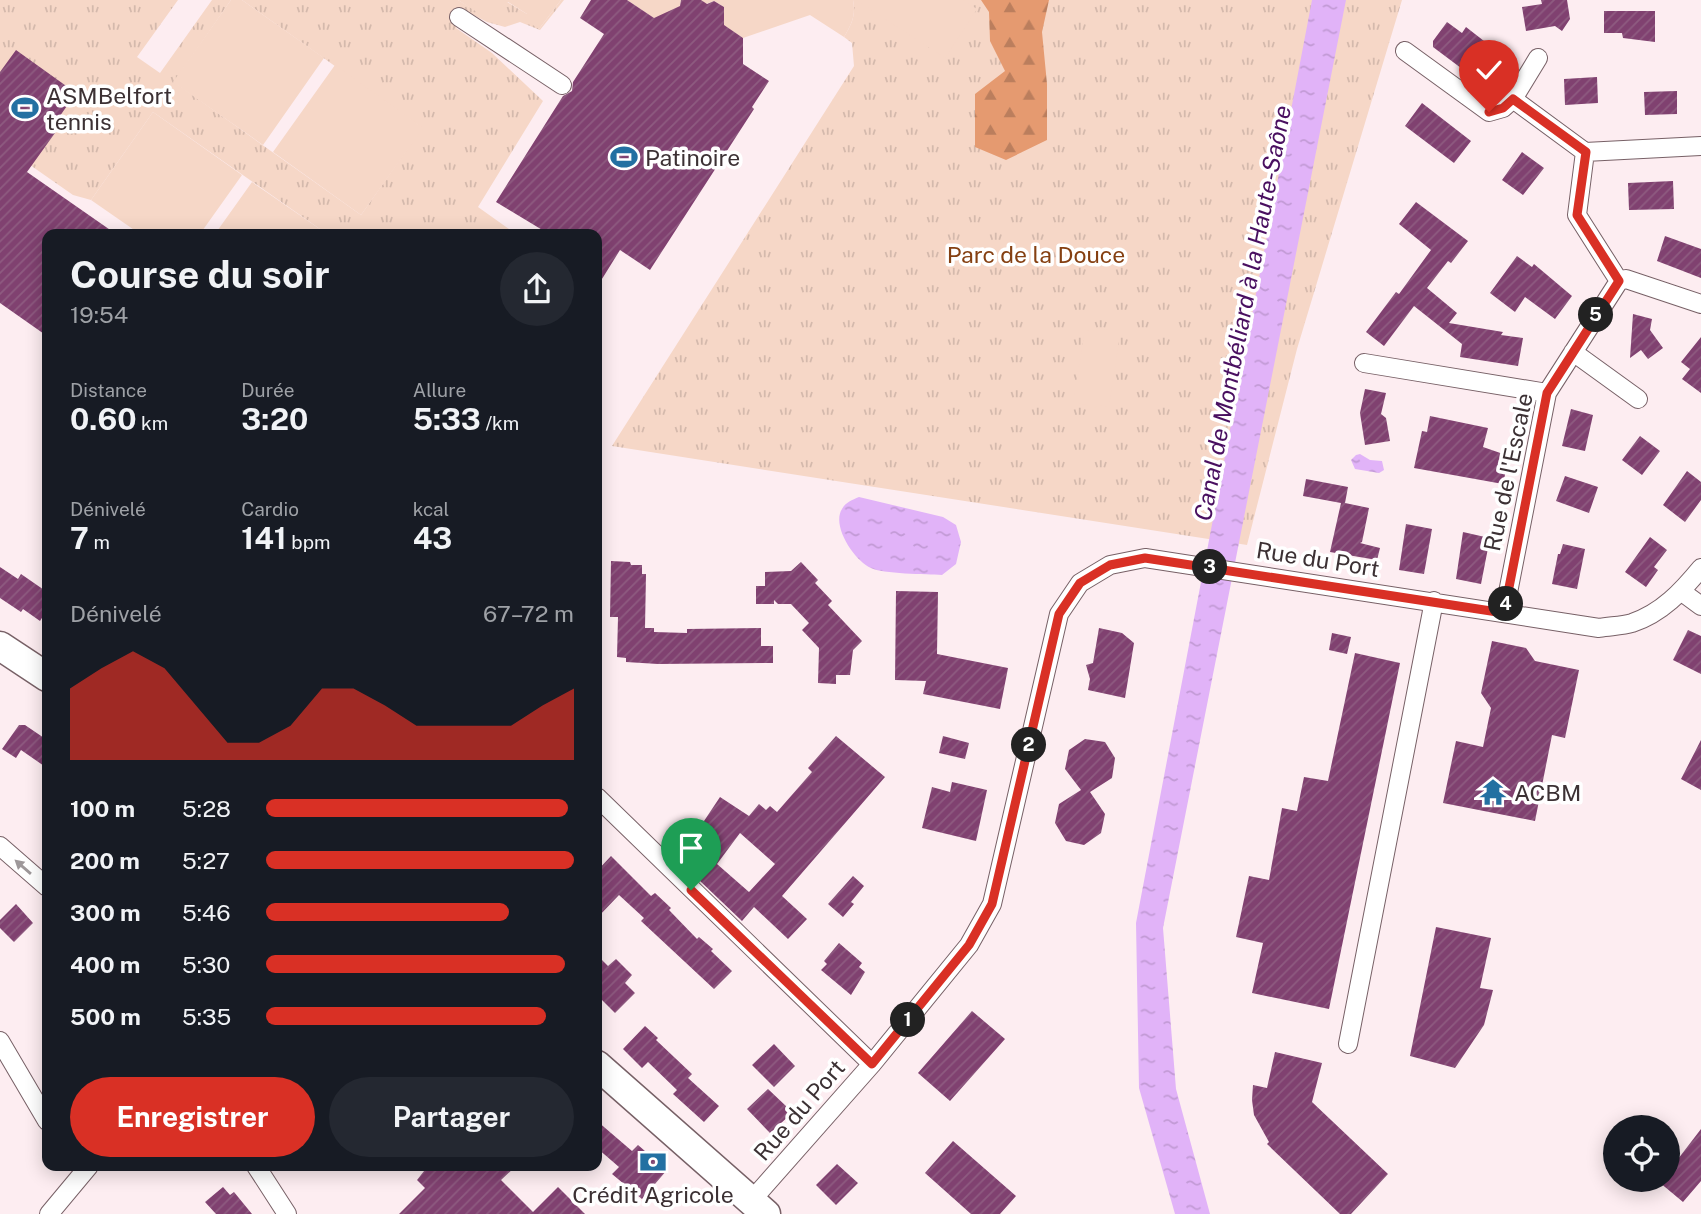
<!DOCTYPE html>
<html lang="fr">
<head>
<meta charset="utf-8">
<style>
	:root { --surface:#171b24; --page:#242831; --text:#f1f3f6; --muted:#9ea1a6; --accent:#d93025 }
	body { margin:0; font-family:"Public Sans",sans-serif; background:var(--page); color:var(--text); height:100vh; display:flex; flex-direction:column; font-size:26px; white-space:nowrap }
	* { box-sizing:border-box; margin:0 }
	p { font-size:23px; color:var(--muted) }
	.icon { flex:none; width:38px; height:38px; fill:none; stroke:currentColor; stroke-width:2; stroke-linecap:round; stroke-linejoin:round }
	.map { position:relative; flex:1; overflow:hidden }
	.sheet { position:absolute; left:42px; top:229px; width:560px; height:942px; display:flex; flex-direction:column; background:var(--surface); border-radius:14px; box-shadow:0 4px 18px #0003 }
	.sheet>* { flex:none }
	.fabs { position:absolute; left:1603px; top:1115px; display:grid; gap:14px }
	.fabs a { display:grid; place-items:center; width:77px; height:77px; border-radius:50%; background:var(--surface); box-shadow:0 4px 18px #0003; font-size:35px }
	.pin { position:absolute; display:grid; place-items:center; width:60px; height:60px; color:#fff; margin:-72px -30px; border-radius:50% 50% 50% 0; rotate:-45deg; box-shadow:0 0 7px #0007 }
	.pin .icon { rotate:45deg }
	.km { position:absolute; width:35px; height:35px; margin:-18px; border-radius:50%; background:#222; color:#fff; font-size:19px; line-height:35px; text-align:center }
	.round { display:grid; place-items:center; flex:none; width:74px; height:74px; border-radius:37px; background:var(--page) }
	.headline { display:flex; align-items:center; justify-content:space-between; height:119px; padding:0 28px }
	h1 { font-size:38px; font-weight:700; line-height:52px }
	.metrics { display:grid; grid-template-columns:repeat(3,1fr); gap:10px; height:119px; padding:7px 28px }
	.metrics div { display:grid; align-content:center }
	.metrics b { font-size:30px; font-weight:700 }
	.metrics small { font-size:19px; font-weight:400 }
	.metrics p { font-size:19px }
	.chart { height:196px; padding:14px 28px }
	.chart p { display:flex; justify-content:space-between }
	.chart svg { width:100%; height:126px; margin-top:7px; fill:var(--accent); opacity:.7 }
	.button { display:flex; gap:14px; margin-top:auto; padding:14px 28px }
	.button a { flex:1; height:80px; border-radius:42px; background:var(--accent); color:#fff; font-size:28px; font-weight:700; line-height:80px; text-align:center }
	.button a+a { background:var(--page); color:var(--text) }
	ul { padding:0 28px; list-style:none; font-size:23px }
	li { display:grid; grid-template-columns:112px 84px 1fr; align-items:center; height:52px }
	li i { height:18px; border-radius:9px; background:var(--accent) }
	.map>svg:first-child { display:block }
	.grass { fill:url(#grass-tufts) }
	.forest { fill:url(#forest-firs) }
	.garden { fill:#f6d7c7 }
	.water { fill:url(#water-ripples) }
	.building { fill:url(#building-hatch); fill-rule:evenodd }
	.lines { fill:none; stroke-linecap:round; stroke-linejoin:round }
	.street-casing { stroke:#776066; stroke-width:20 }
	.primary-casing { stroke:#776066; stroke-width:31 }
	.street { stroke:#fff; stroke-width:18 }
	.primary { stroke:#fff; stroke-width:28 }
	.oneway { fill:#9e989a }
	.route-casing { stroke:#fff; stroke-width:14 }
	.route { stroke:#d93025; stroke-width:9 }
	.labels { text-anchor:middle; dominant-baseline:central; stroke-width:7; stroke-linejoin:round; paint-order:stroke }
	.poi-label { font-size:23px; fill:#3c3134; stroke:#fff; text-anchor:start }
	.park-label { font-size:23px; fill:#854012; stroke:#fff }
	.street-label { font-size:23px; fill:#3c3134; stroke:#fff }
	.water-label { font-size:24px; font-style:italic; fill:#490f60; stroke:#fff }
</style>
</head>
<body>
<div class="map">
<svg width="1701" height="1214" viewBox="0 0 1701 1214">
	<defs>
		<pattern id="grass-tufts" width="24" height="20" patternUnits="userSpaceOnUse" patternTransform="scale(1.75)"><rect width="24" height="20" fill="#f6d7c7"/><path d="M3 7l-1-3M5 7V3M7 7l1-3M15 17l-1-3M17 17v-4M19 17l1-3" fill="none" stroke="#d4b9ac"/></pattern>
		<pattern id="forest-firs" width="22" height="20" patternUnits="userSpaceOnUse" patternTransform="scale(1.75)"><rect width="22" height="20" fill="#e59a70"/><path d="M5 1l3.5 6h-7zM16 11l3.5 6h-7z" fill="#bb7e5d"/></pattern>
		<pattern id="water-ripples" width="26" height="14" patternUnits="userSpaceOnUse" patternTransform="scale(1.75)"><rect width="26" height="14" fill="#e1b3f8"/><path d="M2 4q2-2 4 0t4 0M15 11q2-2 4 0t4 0" fill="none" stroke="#c29ad5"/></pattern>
		<pattern id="building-hatch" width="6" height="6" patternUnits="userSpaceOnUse" patternTransform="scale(1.75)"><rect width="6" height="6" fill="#804170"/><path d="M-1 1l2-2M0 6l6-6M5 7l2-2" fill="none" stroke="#8e5b80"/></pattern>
	</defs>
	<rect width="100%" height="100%" fill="#fdedf1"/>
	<!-- grass -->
	<path class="grass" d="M0 0H178L137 57 160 73 212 0H231L174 82 361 215 422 128 242 0H458L488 18 507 2 527 14 539 29 561 0H564L540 30 520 22 505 27 487 22 464 10 456 28 492 53 543 101 478 207 516 234H327L153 112 91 200 73 195 0 144Z
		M853 0H1402L1297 349 1247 545 612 446 854 66 852 43 844 37C852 24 856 15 853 0Z"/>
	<!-- forest -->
	<path class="forest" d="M981 0H1049L1042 32 1047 84V140L1006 160 975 147V94L1005 71 990 41 989 12Z"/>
	<!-- garden -->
	<path class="garden" d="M231 0H242L324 58 263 145 173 82Z
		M458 0H561L539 29 525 20 527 14 508 2 488 19Z
		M627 0H681L680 6 665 26Z
		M701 0H853C856 15 852 24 844 37L810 15 743 38 718 22 724 20V7L714 1 703 5Z
		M856 0H963L977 9 945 58Z
		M335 65 423 128 361 215 273 152Z
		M153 112 242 175 200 234H140L91 200Z
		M252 182 327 234H215Z
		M1098 328 1108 330 1111 334H1120L1109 407 1098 405 1095 408 1073 401 1085 330 1093 331Z"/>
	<!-- water -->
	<path class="water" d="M1312 0H1346L1163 928 1176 1089 1210 1214H1175L1139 1088 1136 923Z
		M1360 454 1370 460 1382 461 1384 470 1379 473 1355 469 1351 460 1356 455Z
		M859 497 943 517 956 525 961 542 956 564 942 575C927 574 882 574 871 568 855 561 831 526 842 509 846 502 852 500 859 497Z"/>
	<!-- building -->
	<path class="building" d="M591 0H627L654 18 680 6 681 0H701L707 4 714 1 724 7V25L743 38V64L769 81 752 107 754 109 650 270 620 250 597 287V234H549L496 202 563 96 572 91 573 82 604 34 580 18Z
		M1541 0H1567L1570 19 1562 31 1555 26 1526 31 1522 7 1542 4Z
		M1604 11H1655V42L1623 38 1622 33H1604Z
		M1447 22 1462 33 1466 27 1484 41 1479 47 1494 58 1477 80 1433 47V41Z
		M16 50 76 93 55 123 60 126 27 172 116 234H47V336L0 303V72Z
		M1597 77 1598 103 1565 105 1564 79Z
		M1677 91V114L1645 115 1644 92Z
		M1422 103 1471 141 1454 163 1405 126Z
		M1522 152 1544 168 1523 195 1502 180Z
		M1673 181 1674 209 1629 210 1628 183Z
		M1416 202 1468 241 1451 263 1448 261 1427 288 1457 313 1449 323 1503 332 1501 335 1523 338 1518 366 1460 357 1462 344 1414 306 1384 346 1366 332 1396 292 1399 294 1431 250 1399 224Z
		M1665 236 1701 249V278L1657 261Z
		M1517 256 1532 267 1534 264 1572 296 1555 319 1525 297 1515 312 1490 293Z
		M1633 314 1652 319 1650 330 1663 348 1648 359 1641 350 1630 358Z
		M1701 337V393L1682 379 1690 369 1681 362Z
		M1365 389 1386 393 1381 414 1386 418 1390 441 1365 445 1360 413Z
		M1571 409 1593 415 1585 451 1562 446Z
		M1430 416 1488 428 1483 447 1509 456 1503 484 1414 468 1422 431 1427 432Z
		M1640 436 1660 451 1642 475 1622 460Z
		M1687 471 1701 482V500L1685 522 1663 505Z
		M1565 476 1598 487 1589 513 1556 501Z
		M1306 479 1348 487 1345 503 1369 508 1362 542 1360 543 1380 548 1377 560 1330 552 1341 503 1303 496Z
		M1406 524 1432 529 1424 574 1399 570Z
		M1463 532 1485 537 1489 543 1481 584 1456 579Z
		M1650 537 1667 550 1654 567 1658 570 1646 587 1625 572Z
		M1563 544 1585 549 1577 589 1552 584 1558 554H1560Z
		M611 561 630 562 631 565H642V574H646L645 628H654V632L687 633V629L761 628V646H773V663L658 664 626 662V658L617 657 618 617H610Z
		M801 562 818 580 815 583 832 601 828 605 862 641 853 650 850 675H836V684L818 683 819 648 802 630 809 623 791 604H778L774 600V604H756V586H765V572L791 571Z
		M0 567 18 579 21 574 47 592V610L40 621 23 609 21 612 0 598Z
		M896 591 938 592 937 654 1008 668 1000 709 923 694 926 681 895 680Z
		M1099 628 1122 633 1134 643 1125 698 1088 690 1090 679 1086 665 1093 663Z
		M1688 630 1701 636V674L1673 660Z
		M1332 633 1351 637 1347 654 1329 650Z
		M1492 641 1526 648 1535 661 1579 670 1565 738 1552 735 1535 821 1443 803 1456 741 1483 747 1491 708 1481 693Z
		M1355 653 1400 663 1329 1009 1252 993 1263 943 1236 937 1249 876 1269 880 1282 808 1297 811 1304 777 1328 781Z
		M19 725H25L47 740V768L21 750 16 758 2 749Z
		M836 736 885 777 782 896 807 919 788 939 754 907 742 921 678 860 720 797 749 816 759 804 766 810 770 806 777 812 812 772 808 768ZM740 833 775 864 749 892 717 864Z
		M943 736 969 743 965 759 939 753Z
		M1085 739 1105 742 1115 758 1112 778 1090 792 1105 814 1101 833 1084 845 1066 841 1055 823 1059 804 1081 790 1065 769 1069 750Z
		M1701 740V790L1681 779Z
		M952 782 987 790 976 841 922 828 932 787 950 792Z
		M611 856 651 896 655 893 671 908 669 910 697 939 699 937 713 949 711 951 732 971 714 989 641 921 644 918 619 895 597 918V871Z
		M853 876 864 886 851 902 854 904 843 917 828 904Z
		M16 904 33 923 14 942 0 928V920Z
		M1436 927 1491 938 1480 988 1493 990 1484 1025 1455 1068 1410 1056Z
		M839 943 862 963 859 967 865 972 851 995 821 970 827 964 824 961Z
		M597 955 608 966 616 959 632 975 625 983 635 993 615 1013 597 995Z
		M972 1011 1005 1039 950 1101 918 1073Z
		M645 1026 658 1038 656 1040 692 1074 688 1078 719 1106 704 1122 673 1094 677 1090 648 1062 642 1068 623 1049Z
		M774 1044 795 1066 774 1087 752 1065Z
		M1275 1052 1322 1063 1312 1102 1388 1174 1351 1214H1340L1267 1144 1269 1142 1254 1115 1252 1100 1253 1085 1267 1088Z
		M768 1089 787 1107 785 1110 790 1115 770 1133 747 1109Z
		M597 1121 632 1151 638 1145 667 1170 642 1199 612 1174 619 1167 597 1148Z
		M1701 1129V1181L1683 1202 1659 1182 1662 1180H1668V1172Z
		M953 1141 1016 1196 1000 1214H971L925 1173Z
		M837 1164 858 1183 836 1205 816 1185Z
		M428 1166H516L501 1180 533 1212 558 1187 585 1214H399L425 1188 417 1180Z
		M223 1187 230 1195 234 1192 252 1214H216L205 1202Z"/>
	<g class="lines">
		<defs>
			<path id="street" d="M459 17 562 85
				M1405 51 1489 112 1503 108 1513 99 1585 152
				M1513 99 1538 58
				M1619 281 1626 279 1701 304
				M1573 352 1638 399
				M1364 363 1547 393
				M1682 592 1701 606
				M1504 613 1547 393 1619 281 1577 215 1585 152 1701 146
				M597 797 872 1064
				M0 846 47 887
				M0 1041 47 1121
				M1348 1044 1434 601
				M256 1166 287 1214
				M751 1201 872 1064 969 945 992 904 1059 614 1080 583 1110 565 1145 558 1599 628C1610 626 1622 626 1632 623 1662 613 1682 591 1701 568
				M49 1214 89 1166"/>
			<path id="primary" d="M0 646 47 677
				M597 1065 766 1214"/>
		</defs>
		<!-- street casing -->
		<use href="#street" class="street-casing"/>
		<!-- primary casing -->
		<use href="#primary" class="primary-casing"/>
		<!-- street -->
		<use href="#street" class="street"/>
		<!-- primary -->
		<use href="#primary" class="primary"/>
	</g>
	<!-- one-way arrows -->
	<defs><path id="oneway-solid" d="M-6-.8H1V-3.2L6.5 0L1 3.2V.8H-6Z" transform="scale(1.75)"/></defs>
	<use class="oneway" href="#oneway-solid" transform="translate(23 867) rotate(-139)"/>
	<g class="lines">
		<defs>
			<path id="route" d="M691 890 872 1064 969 945 992 904 1059 614 1080 583 1110 565 1145 558 1504 613 1547 393 1619 281 1577 215 1586 152 1513 99 1503 108 1489 112"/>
		</defs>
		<!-- route casing -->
		<use href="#route" class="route-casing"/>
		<!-- route -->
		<use href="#route" class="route"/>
	</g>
	<!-- icons -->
	<defs>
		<symbol id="stadium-bare" viewBox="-9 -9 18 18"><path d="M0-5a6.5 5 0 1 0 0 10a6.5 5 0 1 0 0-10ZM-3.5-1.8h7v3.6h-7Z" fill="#2370a2" stroke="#fff" stroke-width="2.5" paint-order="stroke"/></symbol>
		<symbol id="temple-bare" viewBox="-9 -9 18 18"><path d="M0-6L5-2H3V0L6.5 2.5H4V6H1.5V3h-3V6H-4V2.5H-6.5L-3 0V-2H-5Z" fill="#2370a2" stroke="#fff" stroke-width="2.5" paint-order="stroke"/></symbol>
		<symbol id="bank-bare" viewBox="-9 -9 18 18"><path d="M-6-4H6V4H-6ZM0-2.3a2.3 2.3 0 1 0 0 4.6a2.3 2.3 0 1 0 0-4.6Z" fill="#2370a2" stroke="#fff" stroke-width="2.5" paint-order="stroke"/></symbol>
	</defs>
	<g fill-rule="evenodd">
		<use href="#stadium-bare" x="6" y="89" width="38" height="38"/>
		<use href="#stadium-bare" x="605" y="138" width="38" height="38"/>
		<use href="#temple-bare" x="1474" y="773" width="38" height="38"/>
		<use href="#bank-bare" x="634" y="1143" width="38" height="38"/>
	</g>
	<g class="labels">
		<!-- poi labels -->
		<g class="poi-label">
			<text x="46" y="95">ASMBelfort<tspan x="46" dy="26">tennis</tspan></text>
			<text x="645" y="157">Patinoire</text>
			<text x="1514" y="792">ACBM</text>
			<text x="653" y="1194" text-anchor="middle">Crédit Agricole</text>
		</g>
		<!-- park labels -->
		<g class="park-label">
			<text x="1036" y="254">Parc de la Douce</text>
		</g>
		<!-- street labels -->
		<g class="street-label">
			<text transform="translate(1508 472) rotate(-78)">Rue de l'Escale</text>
			<text transform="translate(1318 559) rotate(9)">Rue du Port</text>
			<text transform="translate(799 1110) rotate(-49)">Rue du Port</text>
		</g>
		<!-- water labels -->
		<g class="water-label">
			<text transform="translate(1242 313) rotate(-79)">Canal de Montbéliard à la Haute-Saône</text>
		</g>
	</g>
</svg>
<div class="fabs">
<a><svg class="icon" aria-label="locate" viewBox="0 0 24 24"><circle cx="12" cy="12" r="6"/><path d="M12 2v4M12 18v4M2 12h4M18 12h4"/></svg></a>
</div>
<div class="pin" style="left:691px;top:890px;background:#1e9e55"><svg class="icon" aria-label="arrive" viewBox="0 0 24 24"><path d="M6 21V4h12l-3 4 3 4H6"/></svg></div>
<div class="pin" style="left:1489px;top:112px;background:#d93025"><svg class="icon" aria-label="check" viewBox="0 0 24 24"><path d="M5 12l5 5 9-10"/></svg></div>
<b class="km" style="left:908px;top:1020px">1</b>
<b class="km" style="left:1029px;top:745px">2</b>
<b class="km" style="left:1210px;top:567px">3</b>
<b class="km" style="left:1506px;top:604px">4</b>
<b class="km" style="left:1596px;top:315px">5</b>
<section class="sheet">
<div class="headline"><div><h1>Course du soir</h1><p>19:54</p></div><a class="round"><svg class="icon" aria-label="share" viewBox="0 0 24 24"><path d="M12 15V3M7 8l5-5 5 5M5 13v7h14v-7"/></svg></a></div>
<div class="metrics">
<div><p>Distance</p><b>0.60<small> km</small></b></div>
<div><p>Durée</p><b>3:20</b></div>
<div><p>Allure</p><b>5:33<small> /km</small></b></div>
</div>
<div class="metrics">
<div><p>Dénivelé</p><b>7<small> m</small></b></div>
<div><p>Cardio</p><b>141<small> bpm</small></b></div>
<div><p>kcal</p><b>43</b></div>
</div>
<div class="chart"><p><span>Dénivelé</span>67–72 m</p>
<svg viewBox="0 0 160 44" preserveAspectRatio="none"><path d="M0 44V19L10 12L20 6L30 12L40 25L50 38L60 38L70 32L80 19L90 19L100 25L110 32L120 32L130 32L140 32L150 25L160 19V44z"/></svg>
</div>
<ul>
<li><b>100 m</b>5:28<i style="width:98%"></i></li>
<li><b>200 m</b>5:27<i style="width:100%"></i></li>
<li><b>300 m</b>5:46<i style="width:79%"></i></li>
<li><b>400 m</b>5:30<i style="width:97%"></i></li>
<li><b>500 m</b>5:35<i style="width:91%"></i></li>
</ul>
<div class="button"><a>Enregistrer</a><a>Partager</a></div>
</section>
</div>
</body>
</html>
